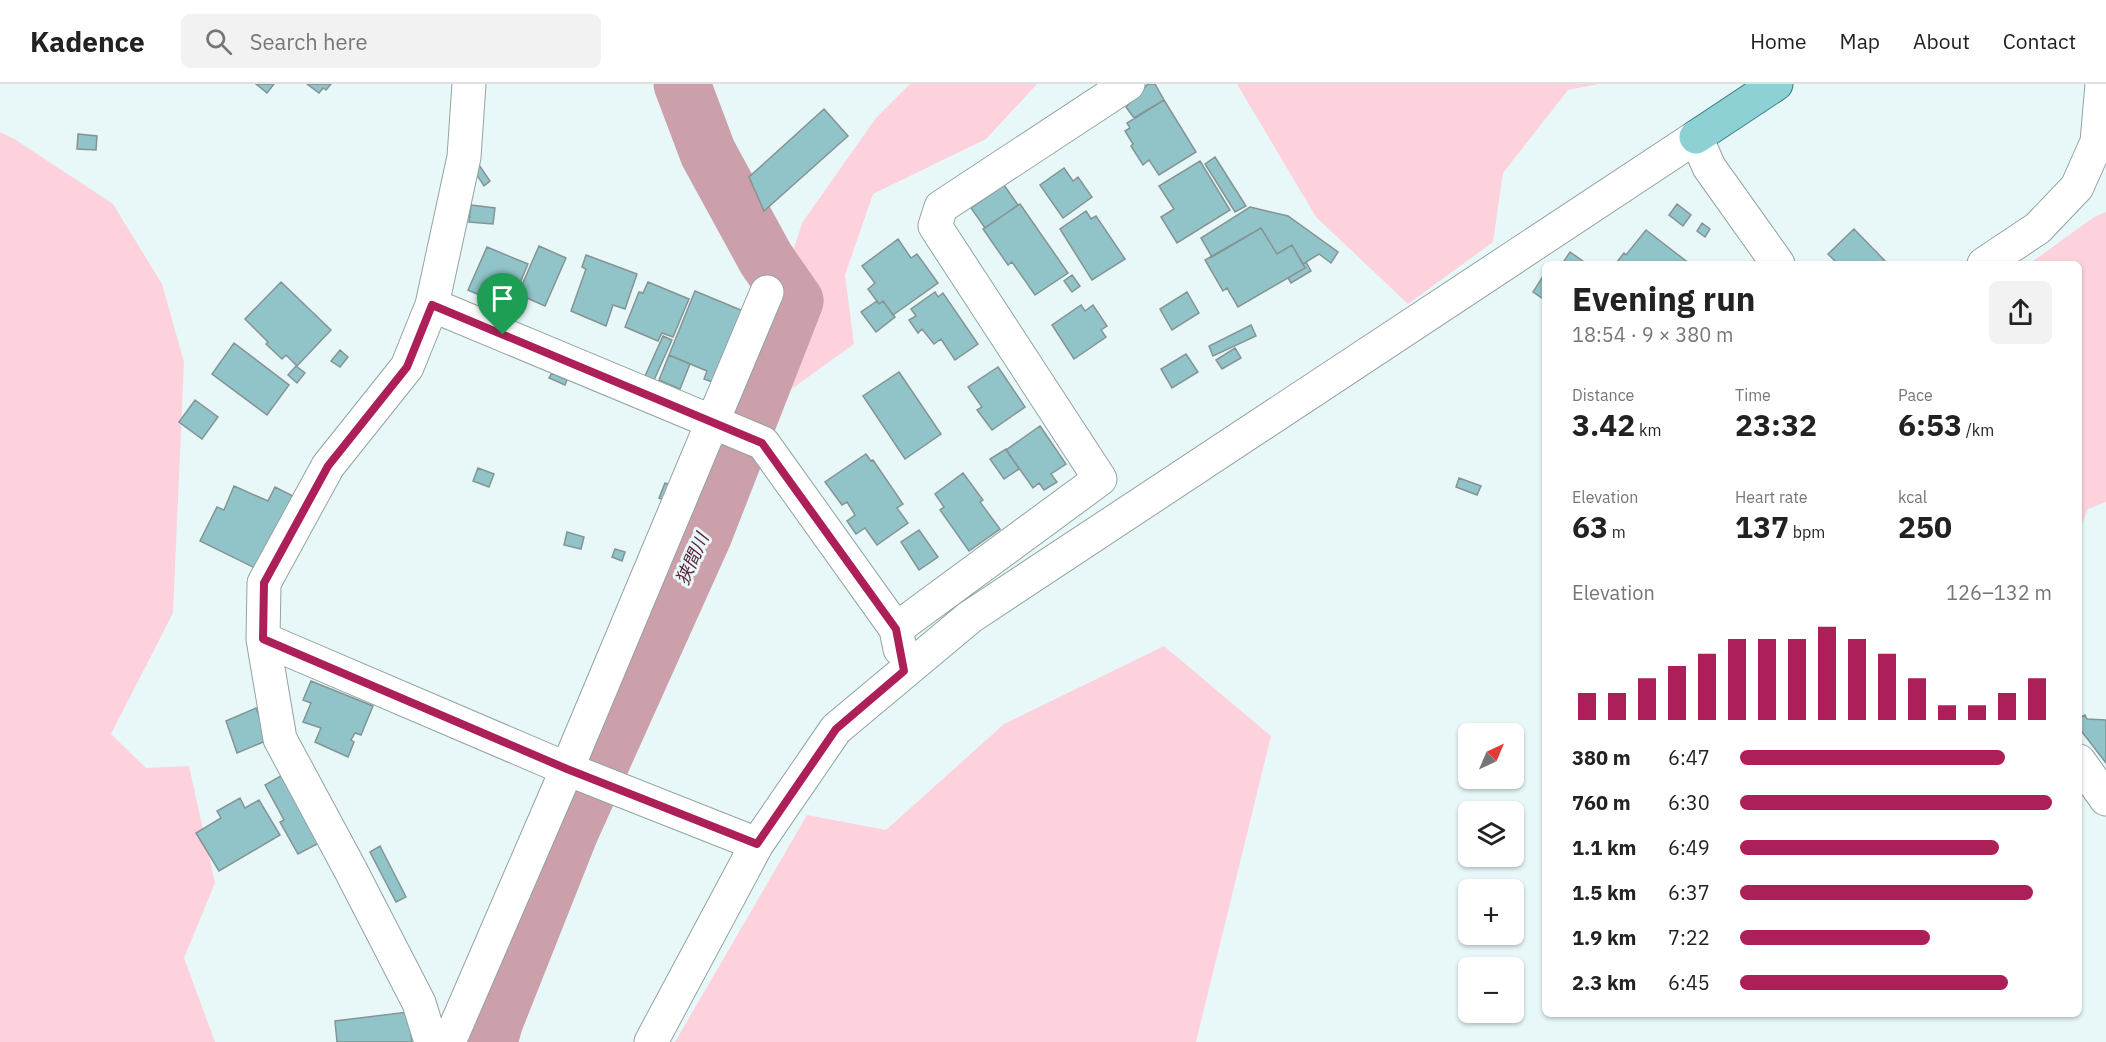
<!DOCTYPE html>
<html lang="en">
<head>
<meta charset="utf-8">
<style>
	:root { --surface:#fff; --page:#f2f2f2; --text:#222; --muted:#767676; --line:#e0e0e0; --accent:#ad1f59 }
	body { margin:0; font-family:"IBM Plex Sans","Noto Sans JP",sans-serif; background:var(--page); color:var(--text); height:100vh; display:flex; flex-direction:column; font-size:22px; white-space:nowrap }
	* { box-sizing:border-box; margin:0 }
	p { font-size:20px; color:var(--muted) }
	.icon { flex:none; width:33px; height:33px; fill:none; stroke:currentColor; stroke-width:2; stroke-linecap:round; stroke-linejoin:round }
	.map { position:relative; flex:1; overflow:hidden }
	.panel { position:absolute; left:1542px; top:177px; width:540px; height:756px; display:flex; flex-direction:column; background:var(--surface); border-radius:9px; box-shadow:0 2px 4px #0004 }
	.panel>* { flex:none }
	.needle { width:39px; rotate:44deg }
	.tools { position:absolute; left:1458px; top:639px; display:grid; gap:12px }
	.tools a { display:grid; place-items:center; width:66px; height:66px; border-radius:9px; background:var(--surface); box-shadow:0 2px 4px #0004; font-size:30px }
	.pin { position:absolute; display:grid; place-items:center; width:51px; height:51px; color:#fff; margin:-62px -26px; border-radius:50% 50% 50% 0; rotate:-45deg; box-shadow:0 0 6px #0007 }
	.pin .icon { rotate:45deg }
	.round { display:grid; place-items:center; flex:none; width:63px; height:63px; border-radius:9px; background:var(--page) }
	.headline { display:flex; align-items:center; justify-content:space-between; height:102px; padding:0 30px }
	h1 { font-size:33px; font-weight:800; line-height:45px }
	.metrics { display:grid; grid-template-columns:repeat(3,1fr); gap:9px; height:102px; padding:6px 30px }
	.metrics div { display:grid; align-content:center }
	.metrics b { font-size:30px; font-weight:800 }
	.metrics small { font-size:16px; font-weight:400 }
	.metrics p { font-size:16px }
	.chart { height:168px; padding:12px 30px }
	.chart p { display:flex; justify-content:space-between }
	.chart svg { width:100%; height:108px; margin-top:6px; stroke:var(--accent); stroke-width:6 }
	ul { padding:0 30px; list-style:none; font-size:20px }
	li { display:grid; grid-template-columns:96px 72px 1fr; align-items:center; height:45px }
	li i { height:15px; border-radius:8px; background:var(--accent) }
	header { display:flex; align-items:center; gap:36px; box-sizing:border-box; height:84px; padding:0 30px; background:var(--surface); border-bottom:2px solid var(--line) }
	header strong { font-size:28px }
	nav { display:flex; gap:33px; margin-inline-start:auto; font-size:21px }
	.search { width:420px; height:54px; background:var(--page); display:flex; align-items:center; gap:15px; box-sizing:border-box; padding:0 21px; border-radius:9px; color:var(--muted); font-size:22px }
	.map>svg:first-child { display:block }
	.green { fill:#fdd2dc }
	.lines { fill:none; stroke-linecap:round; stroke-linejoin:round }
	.river { stroke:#cca0aa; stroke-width:57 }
	.building { fill:#91c4c8; stroke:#859394; stroke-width:1.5 }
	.minor-casing { stroke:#93a2a3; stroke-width:35 }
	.major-casing { stroke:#327c81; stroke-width:35 }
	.minor { stroke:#fff; stroke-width:33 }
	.major { stroke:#8ed1d5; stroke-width:33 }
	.route-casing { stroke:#fff; stroke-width:12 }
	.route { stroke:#ad1f59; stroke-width:8 }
	.labels { text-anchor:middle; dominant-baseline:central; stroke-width:6; stroke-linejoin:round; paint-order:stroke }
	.water-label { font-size:18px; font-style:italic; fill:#5b2335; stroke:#e8f8f9 }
</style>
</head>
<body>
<header>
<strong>Kadence</strong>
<div class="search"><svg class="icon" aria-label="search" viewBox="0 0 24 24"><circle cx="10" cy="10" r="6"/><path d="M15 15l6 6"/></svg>Search here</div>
<nav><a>Home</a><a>Map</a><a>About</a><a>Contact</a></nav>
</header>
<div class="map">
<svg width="2106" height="958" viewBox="0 0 2106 958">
	<rect width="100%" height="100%" fill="#e8f8f9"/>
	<!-- green -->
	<path class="green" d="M910 0H1037L986 55 873 110 845 191 854 260 772 319 749 308 802 139 876 34Z
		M1237 0H1599L1568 6 1503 89 1493 158 1408 220 1316 133Z
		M0 48 16 56 113 120 162 200 184 278 173 529 111 650 146 684 189 682 215 799 184 874 215 958H0Z
		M2106 128V418L2088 425 2079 447V180H2029L2094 133Z
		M1164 562 1271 652 1196 958H675L807 731 886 746 1004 640Z"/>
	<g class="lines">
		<!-- river -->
		<path class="river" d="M489 958 495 937 570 748 704 450 795 217 766 175 708 69 682 0"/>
	</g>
	<!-- building -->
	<path class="building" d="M256 0H274L267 9Z
		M307 0H331L326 6 323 4 319 9Z
		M1148 0H1155L1164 16 1134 34 1126 23Z
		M1164 16 1196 68 1159 91 1149 76 1143 81 1131 62 1133 60 1125 47 1130 44 1127 39Z
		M824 25 848 52 764 127 749 93Z
		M78 50 97 52 96 66 77 65Z
		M1215 73 1246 122 1235 128 1205 80Z
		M1200 77 1230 126 1177 159 1161 133 1174 125 1159 102Z
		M479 81 490 97 484 102 473 85Z
		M1064 84 1073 97 1078 93 1092 113 1063 134 1040 101Z
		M1004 101 1018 121 985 144 971 124Z
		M1020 120 1068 189 1035 211 1012 178 1008 181 983 145Z
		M1677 120 1691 131 1683 142 1669 131Z
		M471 121 495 124 493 140 469 138Z
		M1250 123 1288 132 1338 168 1331 179 1319 170 1303 180 1292 161 1277 170 1261 144 1212 173 1201 154Z
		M1086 127 1091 135 1096 132 1125 175 1092 196 1060 145Z
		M1702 139 1710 145 1705 153 1697 147Z
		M1261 144 1277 170 1292 161 1305 184 1238 223 1227 204 1223 207 1205 176Z
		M1854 145 1888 180H1838L1828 170Z
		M1646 146 1690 180H1619L1617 178 1624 169 1626 171Z
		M898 155 911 174 917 170 938 199 893 231 883 217 879 220 868 205 875 199 862 182Z
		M539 162 566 174 545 222 518 210Z
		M487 163 528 180 512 218 493 210 491 216 468 206Z
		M1570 168 1587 180H1562Z
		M586 171 637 190 625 225 613 221 606 242 571 227 586 185 582 183Z
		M1306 178 1311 187 1291 199 1288 194 1305 184 1303 180Z
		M1545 189V216L1533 208Z
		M1072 191 1080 202 1072 208 1064 197Z
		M281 198 331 246 297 282 286 271 282 275 266 260 268 258 245 235Z
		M648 198 689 215 673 253 662 249 658 257 625 243 639 208 643 209Z
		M695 207 743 227 718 300 704 295 707 287 669 271Z
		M935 208 938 213 943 209 978 260 955 276 941 255 934 260 922 245 918 249 909 236 916 232 911 225Z
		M1187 208 1199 229 1172 246 1160 225Z
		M877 217 879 220 883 217 895 233 876 248 861 228Z
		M1081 221 1085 227 1093 221 1107 242 1101 246 1106 253 1074 275 1052 241Z
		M1251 241 1256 252 1213 272 1209 262Z
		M663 252 672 256 654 296 645 292Z
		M234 259 289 301 267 331 212 290Z
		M1235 264 1241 274 1222 285 1216 276Z
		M340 266 348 273 340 283 331 277Z
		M1186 270 1198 288 1172 304 1161 285Z
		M669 271 690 280 680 305 659 296Z
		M296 282 305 289 297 299 288 291Z
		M998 283 1025 323 992 346 977 326 982 323 968 303Z
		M899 288 941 350 905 375 863 312Z
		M552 289 567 296 565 301 549 294Z
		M195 316 218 333 202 355 179 338Z
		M1040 342 1066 380 1051 390 1057 398 1044 406 1039 399 1033 404 1006 366Z
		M1006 365 1019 385 1004 395 990 375Z
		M866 370 871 377 873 376 903 420 897 424 908 439 877 461 865 444 856 450 847 437 855 431 847 418 842 421 825 398Z
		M478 384 494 390 489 403 473 397Z
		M963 389 983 416 980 418 1000 445 969 467 940 426 944 423 935 410Z
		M1459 394 1481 402 1477 411 1456 403Z
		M665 399 674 402 669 418 659 414Z
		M234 402 268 417 275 403 293 412 257 485 200 457 217 423 224 426Z
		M919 446 938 473 919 486 901 458Z
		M567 448 584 453 581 465 564 461Z
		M615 465 625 468 622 477 612 473Z
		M311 597 373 622 361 651 355 649 351 656 354 658 348 673 315 658 321 644 303 638 311 619 303 616Z
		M256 624 268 656 237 669 226 637Z
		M2085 631 2087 635 2106 636V679L2079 644V634Z
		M284 690 321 758 298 770 280 738 284 736 265 701Z
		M240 714 245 724 259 716 280 751 219 787 196 749 221 734 217 727Z
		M380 762 406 813 396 818 370 768Z
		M408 928 412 958H337L335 937Z"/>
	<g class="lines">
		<defs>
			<path id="minor" d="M1984 180 2038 144 2077 103 2097 58 2102 0
				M432 221 763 359 896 545 900 565
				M896 545 1100 395 935 142 941 123 1128 0
				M263 555 567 685 757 760
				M2079 677 2106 715
				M431 958 419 919 350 785 280 655 263 555 264 499 328 382 407 283 432 221 464 73 469 0
				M449 958 567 685 767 208
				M651 958 757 760 836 645 970 533 1696 53 1709 83 1778 180"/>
			<path id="major" d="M1696 53 1776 0"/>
		</defs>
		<!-- minor casing -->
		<use href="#minor" class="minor-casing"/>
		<!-- major casing -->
		<use href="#major" class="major-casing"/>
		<!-- minor -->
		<use href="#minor" class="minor"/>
		<!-- major -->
		<use href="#major" class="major"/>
	</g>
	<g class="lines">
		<defs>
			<path id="route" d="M432 221 762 359 896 545 904 587 836 645 757 760 567 685 263 555 264 499 328 382 407 283Z"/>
		</defs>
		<!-- route casing -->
		<use href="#route" class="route-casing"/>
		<!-- route -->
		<use href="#route" class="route"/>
	</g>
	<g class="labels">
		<!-- water labels -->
		<g class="water-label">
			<text transform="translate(692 475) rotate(-66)">狭間川</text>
		</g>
	</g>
</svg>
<div class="tools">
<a><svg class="needle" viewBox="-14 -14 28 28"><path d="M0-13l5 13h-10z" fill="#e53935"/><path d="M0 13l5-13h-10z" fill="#767676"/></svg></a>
<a><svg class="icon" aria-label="layers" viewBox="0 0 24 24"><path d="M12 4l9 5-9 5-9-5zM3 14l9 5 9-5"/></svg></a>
<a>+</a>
<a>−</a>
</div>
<div class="pin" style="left:503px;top:251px;background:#1e9e55"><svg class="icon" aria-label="arrive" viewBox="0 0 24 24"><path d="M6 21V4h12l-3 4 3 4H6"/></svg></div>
<section class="panel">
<div class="headline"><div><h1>Evening run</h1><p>18:54 · 9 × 380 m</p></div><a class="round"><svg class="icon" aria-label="share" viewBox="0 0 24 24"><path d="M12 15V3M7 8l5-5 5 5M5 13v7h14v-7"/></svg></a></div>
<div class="metrics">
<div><p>Distance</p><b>3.42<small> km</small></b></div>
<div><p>Time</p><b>23:32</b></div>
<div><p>Pace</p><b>6:53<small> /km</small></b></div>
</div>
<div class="metrics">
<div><p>Elevation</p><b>63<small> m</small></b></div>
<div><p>Heart rate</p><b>137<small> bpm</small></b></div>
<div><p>kcal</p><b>250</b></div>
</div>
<div class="chart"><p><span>Elevation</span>126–132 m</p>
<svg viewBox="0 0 160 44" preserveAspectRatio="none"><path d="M5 44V33M15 44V33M25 44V27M35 44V22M45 44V17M55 44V11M65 44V11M75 44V11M85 44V6M95 44V11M105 44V17M115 44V27M125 44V38M135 44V38M145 44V33M155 44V27"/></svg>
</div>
<ul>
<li><b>380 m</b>6:47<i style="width:85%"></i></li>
<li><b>760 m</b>6:30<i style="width:100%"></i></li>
<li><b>1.1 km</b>6:49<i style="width:83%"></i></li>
<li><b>1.5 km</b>6:37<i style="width:94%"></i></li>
<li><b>1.9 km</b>7:22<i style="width:61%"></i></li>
<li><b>2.3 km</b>6:45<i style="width:86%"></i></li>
</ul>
</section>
</div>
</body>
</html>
